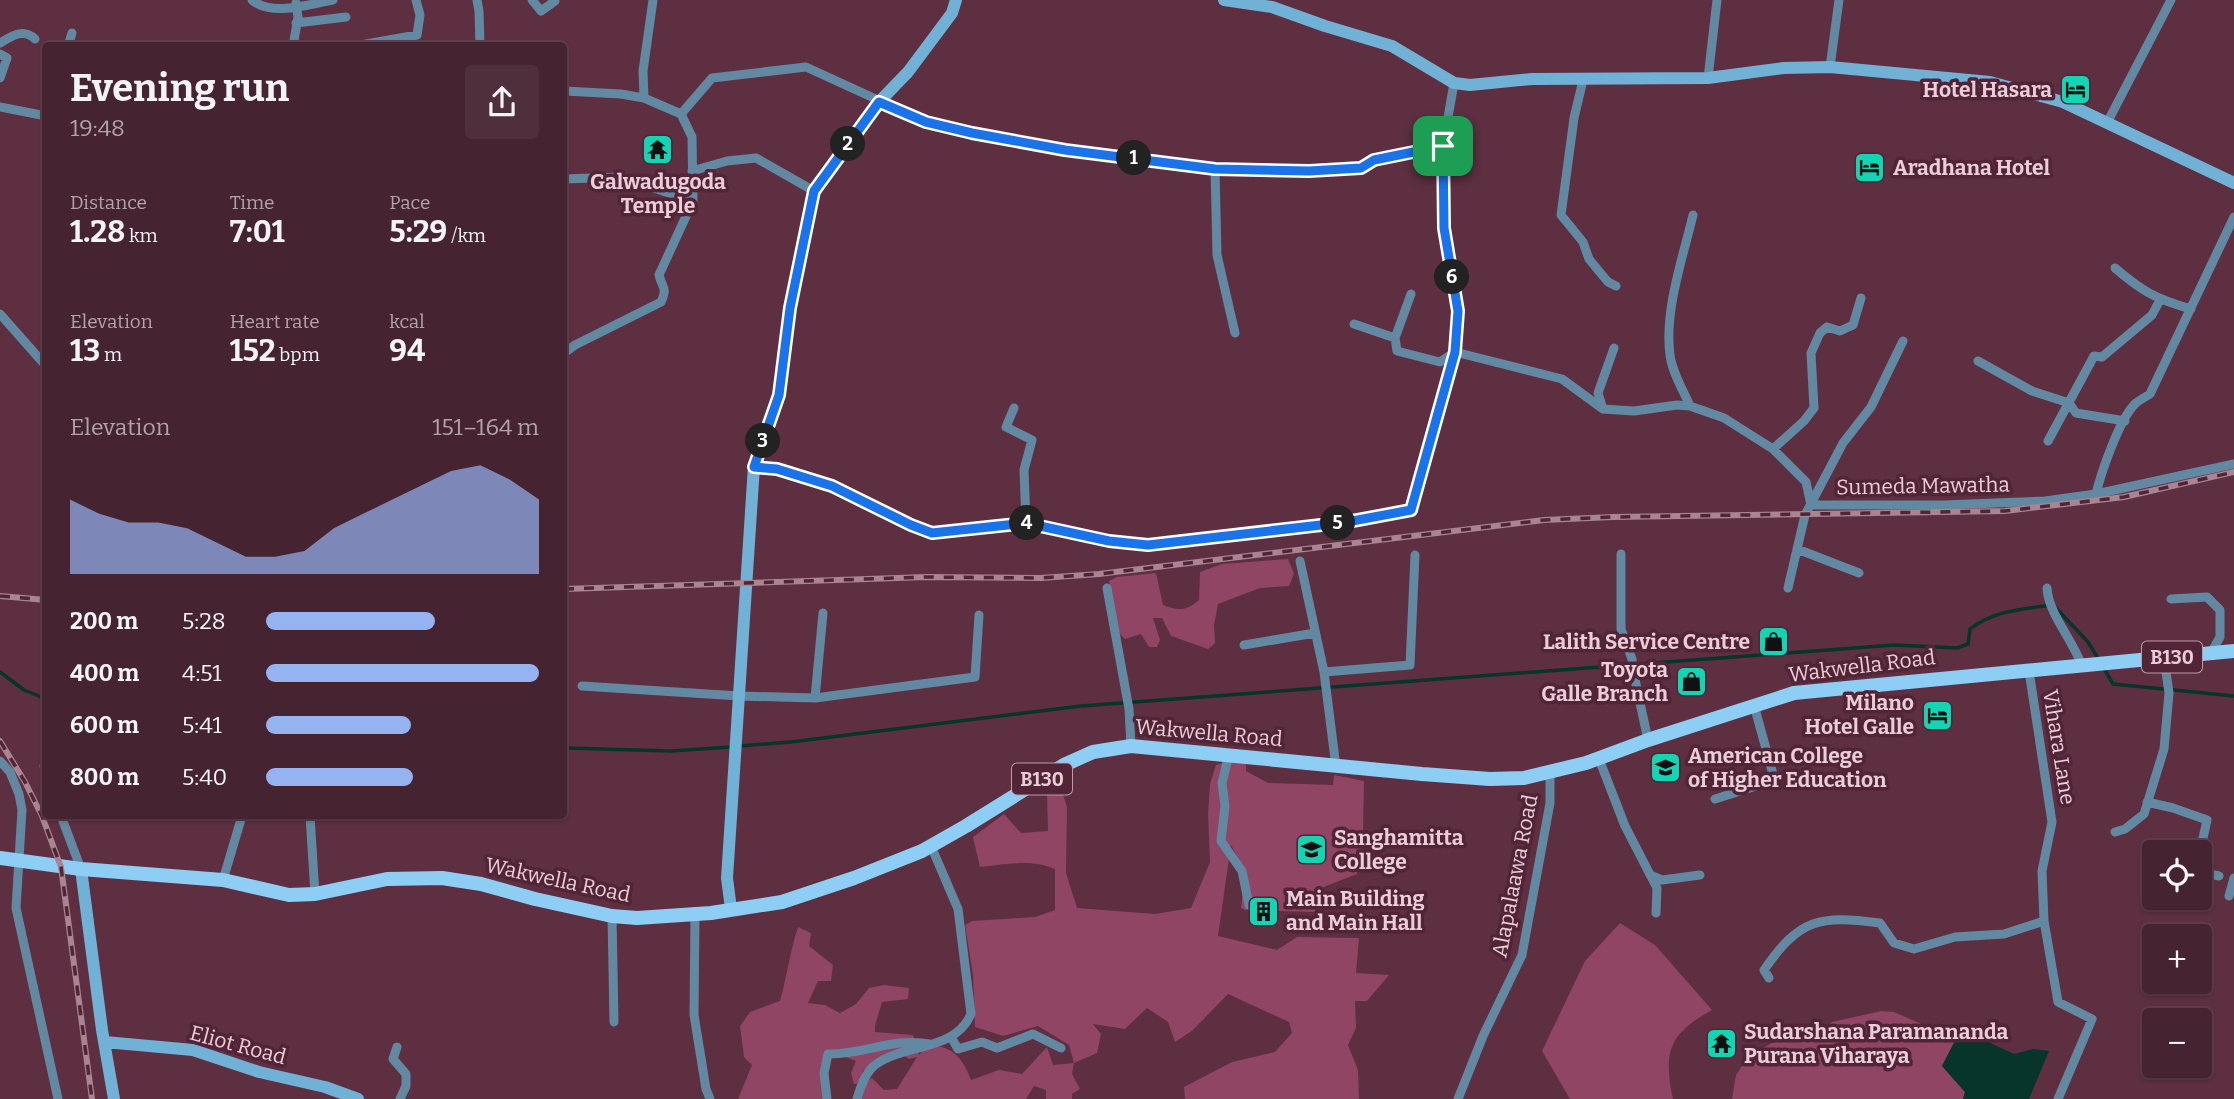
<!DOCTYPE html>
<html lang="en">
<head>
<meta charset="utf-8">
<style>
	:root { --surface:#462331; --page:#502f3d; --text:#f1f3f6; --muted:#b0a4ab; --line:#5e404d; --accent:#95b2f1 }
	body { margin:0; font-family:Bitter,serif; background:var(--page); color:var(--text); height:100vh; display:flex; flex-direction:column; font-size:26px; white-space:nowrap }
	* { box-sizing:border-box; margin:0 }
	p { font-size:23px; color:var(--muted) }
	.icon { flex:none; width:38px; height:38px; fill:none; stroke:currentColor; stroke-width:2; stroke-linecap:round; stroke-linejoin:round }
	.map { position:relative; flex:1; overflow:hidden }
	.side { position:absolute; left:42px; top:42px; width:525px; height:777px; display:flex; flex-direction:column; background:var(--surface); border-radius:7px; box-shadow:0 2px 5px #0004,0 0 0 2px var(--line) }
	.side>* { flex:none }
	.tools { position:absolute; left:2142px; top:840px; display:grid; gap:14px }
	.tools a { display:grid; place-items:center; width:70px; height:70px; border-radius:7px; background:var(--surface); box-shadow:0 2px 5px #0004,0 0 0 2px var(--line); font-size:35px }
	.pin { position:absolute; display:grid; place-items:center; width:60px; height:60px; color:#fff; margin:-30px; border-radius:14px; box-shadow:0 4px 10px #0006 }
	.km { position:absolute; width:35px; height:35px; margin:-18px; border-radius:50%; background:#222; color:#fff; font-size:19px; line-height:35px; text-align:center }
	.round { display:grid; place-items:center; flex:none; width:74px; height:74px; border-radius:7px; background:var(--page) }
	.head { display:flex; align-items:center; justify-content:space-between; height:119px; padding:0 28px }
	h1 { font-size:38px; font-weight:700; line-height:52px }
	.stats { display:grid; grid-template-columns:repeat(3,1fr); gap:10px; height:119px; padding:7px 28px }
	.stats div { display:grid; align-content:center }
	.stats b { font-size:30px; font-weight:700 }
	.stats small { font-size:19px; font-weight:400 }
	.stats p { font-size:19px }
	.chart { height:196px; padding:14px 28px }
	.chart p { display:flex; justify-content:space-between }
	.chart svg { width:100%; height:126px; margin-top:7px; fill:var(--accent); opacity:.7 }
	ul { padding:0 28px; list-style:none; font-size:23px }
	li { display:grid; grid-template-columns:112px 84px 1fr; align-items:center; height:52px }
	li i { height:18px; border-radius:9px; background:var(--accent) }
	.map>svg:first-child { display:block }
	.green { fill:#8f4563; fill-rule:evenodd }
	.water { fill:#07342b }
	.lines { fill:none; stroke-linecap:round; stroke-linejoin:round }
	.stream { stroke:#07342b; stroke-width:3.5 }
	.street { stroke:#6289a1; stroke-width:9 }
	.secondary { stroke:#71b1d6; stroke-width:12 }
	.primary { stroke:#8ecef4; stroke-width:14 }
	.rail-casing { stroke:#a98492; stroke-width:6 }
	.rail { stroke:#512537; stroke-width:3.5; stroke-dasharray:10; stroke-linecap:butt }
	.route-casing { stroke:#fff; stroke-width:14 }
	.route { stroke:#1a73e8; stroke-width:9 }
	.labels { text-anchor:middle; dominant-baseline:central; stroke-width:7; stroke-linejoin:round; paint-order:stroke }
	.shield { fill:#512537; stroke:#bd9ba7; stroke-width:2 }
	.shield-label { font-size:19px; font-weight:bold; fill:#ebcdd7 }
	.poi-label { font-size:21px; font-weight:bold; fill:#ebcdd7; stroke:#512537; text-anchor:start }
	.street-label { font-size:21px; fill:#ebcdd7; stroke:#512537 }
</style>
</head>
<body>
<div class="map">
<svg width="2234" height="1099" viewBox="0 0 2234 1099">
	<rect width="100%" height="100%" fill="#5d2f41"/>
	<!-- green -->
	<path class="green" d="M1288 559 1294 574 1289 586 1260 588 1218 604 1214 625 1215 643 1208 649 1171 636 1162 618H1153L1160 640 1157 647H1149L1141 634 1125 639C1110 627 1112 599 1109 581L1117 577 1156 573 1163 605C1179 611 1186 611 1199 600L1200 572 1222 564Z
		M1241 758 1246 764V771L1268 783 1333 785 1334 775 1364 781 1363 833 1357 874 1316 890 1315 912 1245 910 1241 908 1245 872 1231 845 1218 936 1277 950 1297 937 1359 938 1356 973 1389 975 1367 1001H1355L1356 1028 1348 1045 1358 1070 1359 1099H1185L1184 1087 1232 1062 1275 1052 1292 1033 1289 1022 1228 994 1193 1030 1175 1042 1168 1022 1147 1008 1125 1029 1093 1024 1101 1034 1097 1053 1074 1063 1072 1074 1080 1089 1072 1094V1099H1046V1090L1034 1086 1026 1099H857L861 1084H854L851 1073 856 1061 830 1051 825 1065 828 1099H738L752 1065 744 1057 740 1026 750 1012 780 1001C787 976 790 951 798 927L811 933 809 946 833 965 831 981H818L808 1003 825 1005 840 1013 856 1004 869 988 884 985 909 988 908 999 882 1002 875 1026V1032L913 1035 919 1055 929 1044C954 1048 962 1057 971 1080L999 1070 1022 1074 1047 1047 1053 1065 1074 1063 1069 1045 1038 1026 1003 1036 975 1027 973 975 965 925 972 921 1035 917 1055 910V869C1031 859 1006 864 980 867L973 837 1004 814 1021 833 1048 831 1047 794 1062 791 1067 807 1066 873 1077 908 1155 914 1191 908 1210 862 1208 814 1210 784 1216 765ZM899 1052 909 1059 917 1057 897 1089 884 1090 872 1078 862 1084 863 1071Z
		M1620 923 1655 945 1712 1010C1669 1034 1663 1051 1673 1099H1570L1542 1051 1585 961Z
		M1881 1011 1894 1012 1956 1039 1942 1066 1965 1092 1963 1099H1732L1736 1075 1749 1056 1772 1043 1817 1035 1832 1022Z"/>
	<!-- water -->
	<path class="water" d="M1956 1039 1988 1042 2014 1054 2033 1049 2049 1051 2029 1099H1963L1965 1092 1942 1066Z"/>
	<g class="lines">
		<!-- stream -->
		<path class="stream" d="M2103 667 2113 684 2234 696
			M0 672 24 690 46 699
			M739 746 791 742 1081 706 1894 645 1957 648 1968 644 1970 629C1994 610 2024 609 2053 605L2088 642 2099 660
			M564 748 671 751 731 747"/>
		<!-- street -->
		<path class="street" d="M252 0C272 17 310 4 333 0
			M477 0 479 11 480 46
			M532 0 541 11 555 1
			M296 23 346 17
			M0 43C12 36 23 28 35 39
			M68 46 72 33
			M293 46 298 17 296 3
			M355 46 417 35 420 15 416 0
			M0 54 7 58 0 78
			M1830 67 1839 0
			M1708 78 1717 0
			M1583 80 1574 118 1561 215 1583 242 1589 259 1608 282 1616 286
			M564 91 621 94 644 98 681 114
			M644 98 643 71 653 0
			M0 107 46 116
			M2107 123 2171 0
			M1215 169 1217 255 1235 333
			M692 171 727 161 756 158 814 191
			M564 179 621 177 693 201
			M2115 268C2143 292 2156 299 2191 309
			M1411 294 1395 338 1397 351 1440 362 1455 352 1562 379 1603 409 1634 411 1677 405 1690 406 1724 418 1773 449 1806 482 1811 505H1944L2045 501 2096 494 2234 464
			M0 314 46 366
			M1354 324 1395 338
			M564 353 575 345 661 302C668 287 662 288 659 275L693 201 692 137 681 114 712 78 806 67 926 122 1065 150 1215 169 1309 171 1361 168 1374 160 1443 146
			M1978 361 2032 391 2069 403 2076 413 2125 421
			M1690 406C1683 390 1672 372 1670 355 1664 311 1683 257 1693 215
			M1014 408 1006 427 1032 440 1024 470 1026 523
			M1603 409 1598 393 1614 348
			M2048 441 2094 356 2102 357 2152 315 2160 300
			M1773 449 1804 421 1814 408 1811 353 1820 333 1827 327 1840 331 1853 325 1861 298
			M754 466 777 469 832 487 911 525 932 533 1026 523 1109 541 1148 546 1347 522 1411 510 1455 352 1458 311 1444 228 1443 146 1454 83
			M2096 494C2101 473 2120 417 2136 403 2140 400 2145 397 2150 394L2234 217
			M1797 549 1859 573
			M1621 554V629L1632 659 1633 670 1648 740
			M1300 561 1324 672
			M1107 588 1129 709 1131 746
			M1788 588 1805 515 1843 443 1871 407 1903 341
			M2047 588C2048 613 2073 640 2082 666
			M2171 599 2207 597 2220 610V637L2211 653
			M1244 645 1315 633
			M582 686 739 696 815 698 975 677 979 615
			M815 698 823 613
			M1229 754 1222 783 1225 806 1221 841 1242 871 1249 905
			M46 758 44 766 46 776
			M1599 759 1625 826 1657 888 1656 913
			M0 761 10 772 19 794 22 810 16 908 58 1099
			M1336 767 1324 672 1410 665 1415 555
			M1715 799 1772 781 1774 778 1754 705
			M2147 802 2173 808 2207 820 2200 852
			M61 816 81 869
			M310 816 315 894
			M2115 832 2125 829 2144 814 2164 749 2169 693 2164 658
			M2200 872 2219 876
			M1650 875 1662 880 1700 875
			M223 880 242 816
			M2229 896 2234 878
			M695 915 694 1015 706 1089 710 1099
			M612 916 614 1022
			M2044 921 2058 1002 2092 1019 2058 1099
			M1769 978 1764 970C1800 918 1820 915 1880 923L1894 943 1914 949 1955 937 2004 934 2044 921 2042 871 2052 822 2029 671
			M951 1037 958 1049 982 1042 997 1048 1033 1034 1061 1048
			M397 1047 393 1059 406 1074V1086L400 1099
			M827 1099 824 1073 828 1054C863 1055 894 1037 929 1044
			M857 1099C860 1088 865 1073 875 1065 904 1043 955 1052 971 1014L958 909 931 846
			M1458 1099 1483 1036 1522 955 1550 803V773"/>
		<!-- secondary -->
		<path class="secondary" d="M1224 0 1272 7 1325 26 1392 46 1454 83 1470 85 1532 79 1708 78 1784 68 1830 67 1990 82 2063 102 2234 183
			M81 869 102 1030 114 1099
			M731 909 727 878 754 466 779 395 790 308 814 191 879 102 908 72 952 13 956 0
			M105 1042 193 1050 259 1072 325 1087 358 1099"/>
		<!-- primary -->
		<path class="primary" d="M0 858 81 869 223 880 289 895 315 894 387 879 442 878 481 884 535 899 612 916 637 918 711 913 782 902 854 878 922 851 966 826 1064 765 1093 752 1131 746 1422 774 1490 779 1524 778 1586 763 1648 740 1794 693 2234 651"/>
		<defs>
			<path id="rail" d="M564 589 927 577 1040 578 1099 574 1544 520 1613 517 2005 511 2124 497 2234 472
				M0 596 46 600
				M0 741 25 782 42 816 61 867 92 1099"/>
		</defs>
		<!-- rail casing -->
		<use href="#rail" class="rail-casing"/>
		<!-- rail -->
		<use href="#rail" class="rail"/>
	</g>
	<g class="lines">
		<defs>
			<path id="route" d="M879 102 926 122 972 133 1065 150 1215 169 1309 171 1361 168 1374 160 1443 146 1444 228 1458 311 1455 352 1411 510 1347 522 1148 545 1109 541 1026 523 932 533 911 525 832 486 777 469 754 467 779 395 790 308 814 191Z"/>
		</defs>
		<!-- route casing -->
		<use href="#route" class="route-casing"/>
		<!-- route -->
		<use href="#route" class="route"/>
	</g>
	<!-- icons -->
	<defs>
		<symbol id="hotel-square" viewBox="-11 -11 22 22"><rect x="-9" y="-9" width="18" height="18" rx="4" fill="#13d5b3" stroke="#512537"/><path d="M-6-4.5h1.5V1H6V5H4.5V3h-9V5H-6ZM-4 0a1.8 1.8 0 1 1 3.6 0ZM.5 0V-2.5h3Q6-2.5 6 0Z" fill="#111"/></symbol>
		<symbol id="temple-square" viewBox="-11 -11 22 22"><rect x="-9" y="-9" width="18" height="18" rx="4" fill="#13d5b3" stroke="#512537"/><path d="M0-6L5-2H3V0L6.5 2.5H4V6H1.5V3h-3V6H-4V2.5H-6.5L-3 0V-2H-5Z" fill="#111"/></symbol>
		<symbol id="shop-square" viewBox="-11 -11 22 22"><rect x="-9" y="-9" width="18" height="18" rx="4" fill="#13d5b3" stroke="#512537"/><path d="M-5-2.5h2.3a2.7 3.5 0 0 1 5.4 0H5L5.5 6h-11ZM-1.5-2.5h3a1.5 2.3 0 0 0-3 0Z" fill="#111"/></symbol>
		<symbol id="university-square" viewBox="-11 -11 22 22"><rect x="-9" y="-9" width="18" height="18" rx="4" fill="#13d5b3" stroke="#512537"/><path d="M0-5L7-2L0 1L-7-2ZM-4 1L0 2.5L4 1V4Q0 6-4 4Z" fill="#111"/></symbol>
		<symbol id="school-square" viewBox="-11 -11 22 22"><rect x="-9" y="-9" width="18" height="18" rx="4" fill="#13d5b3" stroke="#512537"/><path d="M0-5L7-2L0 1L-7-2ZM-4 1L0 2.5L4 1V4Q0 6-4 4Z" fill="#111"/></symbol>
		<symbol id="building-square" viewBox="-11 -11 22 22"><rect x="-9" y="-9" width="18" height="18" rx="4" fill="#13d5b3" stroke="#512537"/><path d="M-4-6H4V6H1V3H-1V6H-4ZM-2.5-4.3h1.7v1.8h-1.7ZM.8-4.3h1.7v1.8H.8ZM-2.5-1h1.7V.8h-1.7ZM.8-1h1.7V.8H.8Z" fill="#111"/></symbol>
	</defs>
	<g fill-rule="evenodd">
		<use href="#hotel-square" x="2058" y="72" width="35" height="35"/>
		<use href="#temple-square" x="640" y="132" width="35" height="35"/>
		<use href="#hotel-square" x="1852" y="150" width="35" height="35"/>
		<use href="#shop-square" x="1756" y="624" width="35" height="35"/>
		<use href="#shop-square" x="1674" y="664" width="35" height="35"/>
		<use href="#hotel-square" x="1920" y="698" width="35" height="35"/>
		<use href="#university-square" x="1648" y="750" width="35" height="35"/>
		<use href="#school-square" x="1294" y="832" width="35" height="35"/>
		<use href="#building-square" x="1246" y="894" width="35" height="35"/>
		<use href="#temple-square" x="1704" y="1026" width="35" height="35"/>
	</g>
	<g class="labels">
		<!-- shield labels -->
		<g class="shield">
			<rect x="2142" y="641.5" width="60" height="31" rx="5"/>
			<rect x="1012" y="763.5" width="60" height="31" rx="5"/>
		</g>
		<g class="shield-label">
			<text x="2172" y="657">B130</text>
			<text x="1042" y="779">B130</text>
		</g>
		<!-- poi labels -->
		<g class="poi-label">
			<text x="2052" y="90" text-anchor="end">Hotel Hasara</text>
			<text x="1893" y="168">Aradhana Hotel</text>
			<text x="658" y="182" text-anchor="middle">Galwadugoda<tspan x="658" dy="24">Temple</tspan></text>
			<text x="1750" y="642" text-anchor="end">Lalith Service Centre</text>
			<text x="1668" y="670" text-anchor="end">Toyota<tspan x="1668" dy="24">Galle Branch</tspan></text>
			<text x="1914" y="703" text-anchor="end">Milano<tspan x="1914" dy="24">Hotel Galle</tspan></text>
			<text x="1688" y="756">American College<tspan x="1688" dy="24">of Higher Education</tspan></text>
			<text x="1334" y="838">Sanghamitta<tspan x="1334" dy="24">College</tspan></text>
			<text x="1286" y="899">Main Building<tspan x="1286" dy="24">and Main Hall</tspan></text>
			<text x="1744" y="1032">Sudarshana Paramananda<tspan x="1744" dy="24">Purana Viharaya</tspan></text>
		</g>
		<!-- street labels -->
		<g class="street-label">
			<text transform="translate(1923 486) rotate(-1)">Sumeda Mawatha</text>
			<text transform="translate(1862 666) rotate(-7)">Wakwella Road</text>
			<text transform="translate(1209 733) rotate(5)">Wakwella Road</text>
			<text transform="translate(2059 747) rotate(81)">Vihara Lane</text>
			<text transform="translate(1515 876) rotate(-79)">Alapalaawa Road</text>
			<text transform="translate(558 880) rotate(12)">Wakwella Road</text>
			<text transform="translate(238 1045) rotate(15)">Eliot Road</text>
		</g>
	</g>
</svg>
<div class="tools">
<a><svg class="icon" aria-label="locate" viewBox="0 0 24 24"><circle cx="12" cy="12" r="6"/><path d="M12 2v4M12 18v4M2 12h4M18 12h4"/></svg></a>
<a>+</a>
<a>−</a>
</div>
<div class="pin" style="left:1443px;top:146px;background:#1e9e55"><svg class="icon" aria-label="arrive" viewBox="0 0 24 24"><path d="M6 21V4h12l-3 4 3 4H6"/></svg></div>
<b class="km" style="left:1134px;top:158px">1</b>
<b class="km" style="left:848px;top:144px">2</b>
<b class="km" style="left:763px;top:441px">3</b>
<b class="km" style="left:1027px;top:523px">4</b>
<b class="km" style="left:1338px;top:523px">5</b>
<b class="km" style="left:1452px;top:277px">6</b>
<section class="side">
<div class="head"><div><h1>Evening run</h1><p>19:48</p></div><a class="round"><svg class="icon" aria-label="share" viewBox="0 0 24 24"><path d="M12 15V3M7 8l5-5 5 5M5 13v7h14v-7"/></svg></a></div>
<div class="stats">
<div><p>Distance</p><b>1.28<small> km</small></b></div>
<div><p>Time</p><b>7:01</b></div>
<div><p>Pace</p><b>5:29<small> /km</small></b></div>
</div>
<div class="stats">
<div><p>Elevation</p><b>13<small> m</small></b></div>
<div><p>Heart rate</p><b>152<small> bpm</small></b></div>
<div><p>kcal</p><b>94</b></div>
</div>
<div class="chart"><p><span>Elevation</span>151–164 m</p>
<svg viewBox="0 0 160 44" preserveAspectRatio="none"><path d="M0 44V18L10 23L20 26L30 26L40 28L50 33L60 38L70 38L80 36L90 28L100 23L110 18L120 13L130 8L140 6L150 11L160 18V44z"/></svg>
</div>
<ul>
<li><b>200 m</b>5:28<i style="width:62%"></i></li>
<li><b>400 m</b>4:51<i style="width:100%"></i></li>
<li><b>600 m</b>5:41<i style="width:53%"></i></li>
<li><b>800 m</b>5:40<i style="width:54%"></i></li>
</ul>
</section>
</div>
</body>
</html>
